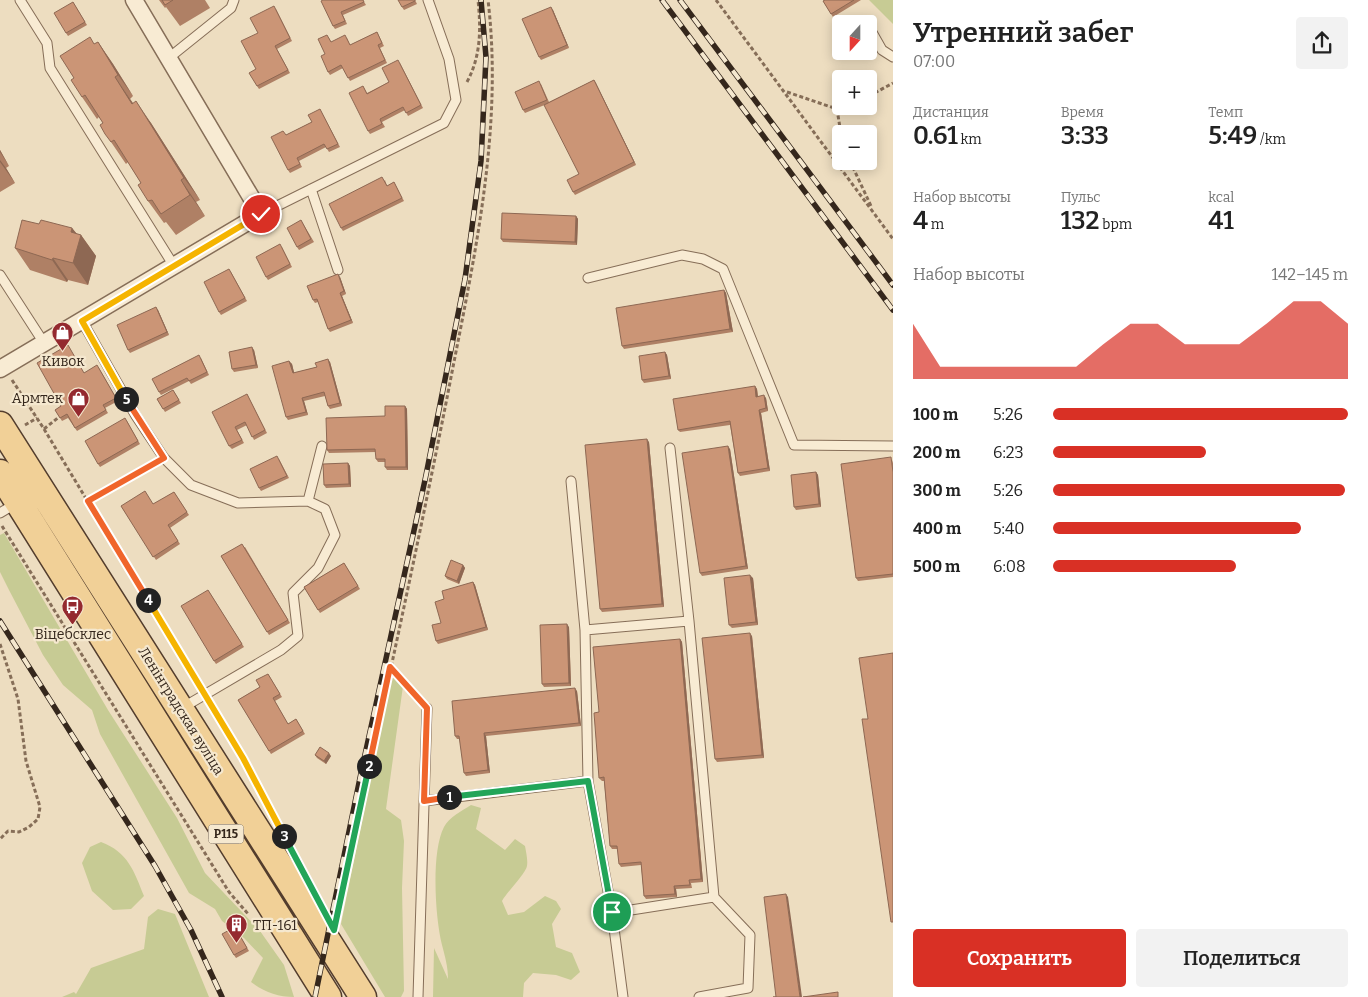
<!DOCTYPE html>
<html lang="ru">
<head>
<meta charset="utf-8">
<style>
	:root { --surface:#fff; --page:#f2f2f2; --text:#222; --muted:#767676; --accent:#d93025 }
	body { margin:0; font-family:Bitter,serif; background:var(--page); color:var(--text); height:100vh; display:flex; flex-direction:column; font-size:19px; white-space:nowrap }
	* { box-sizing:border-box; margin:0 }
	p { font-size:16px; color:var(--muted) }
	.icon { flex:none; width:28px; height:28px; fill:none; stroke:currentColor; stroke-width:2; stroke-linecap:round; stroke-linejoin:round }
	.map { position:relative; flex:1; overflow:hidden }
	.panel { display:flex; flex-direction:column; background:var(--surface); width:475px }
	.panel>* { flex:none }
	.needle { width:32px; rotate:201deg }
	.buttons { position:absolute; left:832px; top:15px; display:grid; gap:10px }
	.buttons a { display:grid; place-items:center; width:45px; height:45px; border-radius:5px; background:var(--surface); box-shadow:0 2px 12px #0003; font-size:25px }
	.pin { position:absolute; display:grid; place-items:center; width:42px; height:42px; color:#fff; margin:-21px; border:2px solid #fff; border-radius:50%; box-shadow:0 1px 5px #0007 }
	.km { position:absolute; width:25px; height:25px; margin:-12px; border-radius:50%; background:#222; color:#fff; font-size:14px; line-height:25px; text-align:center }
	.round { display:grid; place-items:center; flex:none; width:52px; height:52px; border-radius:5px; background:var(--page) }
	.summary { display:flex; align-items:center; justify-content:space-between; height:85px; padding:0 20px }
	h1 { font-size:28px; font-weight:600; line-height:38px }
	.figures { display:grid; grid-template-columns:repeat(3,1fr); gap:8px; height:85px; padding:5px 20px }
	.figures div { display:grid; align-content:center }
	.figures b { font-size:25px; font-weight:600 }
	.figures small { font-size:14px; font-weight:400 }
	.figures p { font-size:14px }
	.chart { height:140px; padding:10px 20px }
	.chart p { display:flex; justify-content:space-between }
	.chart svg { width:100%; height:90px; margin-top:5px; fill:var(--accent); opacity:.7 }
	.cta { display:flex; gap:10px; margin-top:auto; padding:10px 20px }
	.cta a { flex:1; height:58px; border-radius:5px; background:var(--accent); color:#fff; font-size:20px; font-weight:600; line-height:58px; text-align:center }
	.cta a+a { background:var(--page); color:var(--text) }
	ul { padding:0 20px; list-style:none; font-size:16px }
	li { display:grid; grid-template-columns:80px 60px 1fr; align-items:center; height:38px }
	li i { height:12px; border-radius:6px; background:var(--accent) }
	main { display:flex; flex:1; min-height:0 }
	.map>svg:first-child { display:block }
	.green { fill:#c7cb94 }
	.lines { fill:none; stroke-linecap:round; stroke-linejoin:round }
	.lane-casing { stroke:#866e58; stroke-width:11 }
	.street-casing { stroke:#866e58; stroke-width:19 }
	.primary-casing { stroke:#533d2d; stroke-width:29 }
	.path { stroke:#866e58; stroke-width:3; stroke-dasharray:4 2.5; stroke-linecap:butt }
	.lane { stroke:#f8ebd3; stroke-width:9 }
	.street { stroke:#f8ebd3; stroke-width:16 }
	.primary { stroke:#f1d097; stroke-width:26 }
	.rail-casing { stroke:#35271c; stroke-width:5.5 }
	.rail { stroke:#f5e8cf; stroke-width:4; stroke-dasharray:11; stroke-linecap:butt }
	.wall { fill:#af8065 }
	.shaded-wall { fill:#8e6853 }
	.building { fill:#cb9576; stroke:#8e6853 }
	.split-1-casing { stroke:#fff; stroke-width:10 }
	.split-2-casing { stroke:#fff; stroke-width:10 }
	.split-3-casing { stroke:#fff; stroke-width:10 }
	.split-4-casing { stroke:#fff; stroke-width:10 }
	.split-5-casing { stroke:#fff; stroke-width:10 }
	.split-6-casing { stroke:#fff; stroke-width:10 }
	.split-1 { stroke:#22a559; stroke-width:6 }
	.split-2 { stroke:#f0652b; stroke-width:6 }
	.split-3 { stroke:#22a559; stroke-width:6 }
	.split-4 { stroke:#f5b400; stroke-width:6 }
	.split-5 { stroke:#f0652b; stroke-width:6 }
	.split-6 { stroke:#f5b400; stroke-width:6 }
	.labels { text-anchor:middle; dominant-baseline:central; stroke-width:4.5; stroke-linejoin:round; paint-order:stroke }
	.shield { fill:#f5e8cf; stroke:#6f6152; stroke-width:1 }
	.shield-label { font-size:12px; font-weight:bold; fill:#35271c }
	.poi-label { font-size:14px; fill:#35271c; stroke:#f5e8cf }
	.street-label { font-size:14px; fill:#35271c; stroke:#f5e8cf }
</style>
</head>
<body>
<main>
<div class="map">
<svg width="893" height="997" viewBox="0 0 893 997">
	<rect width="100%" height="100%" fill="#edddc0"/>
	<!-- green -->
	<path class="green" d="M869 0H893V24Z
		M4 533 108 710 177 818 205 873 260 931 284 965 294 997C278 997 264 992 251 982L263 958 244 938 222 921 215 909 189 893 100 734 92 710 63 685 43 655 9 590 0 572V535Z
		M392 674 403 686 386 809 401 820 404 841 402 888 404 991 401 997H385L341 924Z
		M471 805 481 808 476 829 505 850 515 839 525 846C526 852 528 860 527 866 526 873 507 892 502 901L508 915 524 912 545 896 556 901 561 909 552 924 556 947 572 953 580 972 571 980 556 975 533 973 524 983 523 997H433L434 948 448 979C448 966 445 957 442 945 435 917 431 852 444 827 449 817 462 811 471 805Z
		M101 842C128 852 134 871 144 896L131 909 113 910 92 891 82 863 90 847Z
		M158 909 175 914 209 997H62L74 992 76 994 91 968 144 949 148 917Z"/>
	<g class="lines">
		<defs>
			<path id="lane" d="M20 0 47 43 50 68 174 266
				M869 27 882 50 893 57
				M170 57 231 8 234 0
				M311 189 338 270
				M261 214 444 123 456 100 449 59 428 0
				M0 275 44 343
				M588 278 682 255 703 259 723 269 794 445 893 446
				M82 321 136 416 164 458 191 485 238 503 308 501 325 509 335 535 318 568 293 593 298 636 281 650 182 708
				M670 448 689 621
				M571 481 585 630
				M308 501 322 446
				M0 513 15 504
				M588 781 585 630 689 621 714 897 612 913
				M424 801 588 781 612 913 623 997
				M418 997 427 708
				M699 997 748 988 750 935 714 897"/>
			<path id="street" d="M0 369 261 214 134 0"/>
			<path id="primary" d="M0 425 363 997
				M0 473 328 997"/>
		</defs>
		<!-- lane casing -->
		<use href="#lane" class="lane-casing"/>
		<!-- street casing -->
		<use href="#street" class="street-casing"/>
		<!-- primary casing -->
		<use href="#primary" class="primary-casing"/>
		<!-- path -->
		<path class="path" d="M716 0 893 239
			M467 82C481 56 481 29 478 0
			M787 92 837 109 843 106
			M869 96 893 83
			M837 109 841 134
			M850 161 871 206
			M12 380 44 429 198 684
			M25 425 37 418
			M44 429 59 417
			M89 501 153 465
			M2 526 229 892 249 915
			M0 644 18 699 26 761 40 807 38 819 29 827 19 832 8 831 0 839
			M391 668 418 699
			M210 704 243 758 262 794
			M337 914C375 742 413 570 447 398 472 267 504 134 488 0"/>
		<!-- lane -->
		<use href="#lane" class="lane"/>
		<!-- street -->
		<use href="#street" class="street"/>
		<!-- primary -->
		<use href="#primary" class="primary"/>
		<defs>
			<path id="rail" d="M662 0 893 310
				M680 0 893 285
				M0 621 155 866 191 930 222 997
				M315 997 361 773 425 480 465 279 481 161 486 57 481 0"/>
		</defs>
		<!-- rail casing -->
		<use href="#rail" class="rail-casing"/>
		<!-- rail -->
		<use href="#rail" class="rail"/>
	</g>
	<!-- wall -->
	<path class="wall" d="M159 0H205L210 8 180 26 166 7 165 8Z
		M323 0H363L366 5 343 15 347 24 335 29 333 26Z
		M415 0 417 4 404 10 402 7Z
		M825 0H861L833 17 823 1Z
		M73 2 87 25 68 36 66 33Z
		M276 9 292 41 277 49 290 73 259 89 257 86 256 69 258 33Z
		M553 10 569 48 541 60 539 57Z
		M377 32 384 46 380 48 387 63 350 81 343 68 330 75 328 72 325 54 329 38 331 42 347 38 350 45Z
		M98 42 113 64 133 96 130 99 133 103 151 123 200 200 196 202 205 216 176 235 166 222 164 223 148 201 141 183 128 162 126 164 111 142 103 123 99 117 97 119 82 97 95 44Z
		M400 63 423 108 408 116 405 110 382 122 385 127 370 134 368 131 363 86 367 93 389 82Z
		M594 80 636 165 575 195 573 192 579 174 547 104 525 113 523 110 541 84 549 102Z
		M320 109 340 147 329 152 326 147 299 161 302 167 290 173 288 170 286 135 312 122Z
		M0 150 9 166 6 168 15 183 0 192Z
		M385 180 387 186 394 182 404 201 343 231 341 228Z
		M576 216 578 219 577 245 503 242 501 239Z
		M301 220 314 242 299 250 297 247Z
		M39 224 72 228 77 234 81 235 96 256 88 285 68 280 67 282 30 270 15 248Z
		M282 247 292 267 268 280 266 277Z
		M231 272 247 301 221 315 219 312Z
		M340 277 346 294 342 296 353 323 330 332 328 329 318 302 315 303 313 300Z
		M724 290 726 293 733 332 624 349 622 346Z
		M158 310 169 335 130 353 128 350Z
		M254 350 258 368 234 372 232 369Z
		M665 352 667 355 671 379 644 383 642 380Z
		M201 358 209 375 191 384 189 381 161 395 159 392Z
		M289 361 292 364 294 373 317 367 330 362 342 406 330 409 328 406 325 396 304 401 308 415 288 420 286 417Z
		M99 368 118 401 105 408 108 413 77 431 68 418 62 421 55 410 61 406 84 373Z
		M755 386 757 389 758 396 766 398 768 411 761 413 770 471 740 476 738 473 730 425 680 432 678 430Z
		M173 390 181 403 165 412 157 399Z
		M247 394 267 433 254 440 247 425 237 430 244 443 232 449 229 446Z
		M405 406 407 409 408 470H387L385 467V462H378L376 459V452L329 453 327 450 385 416Z
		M127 421 140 444 100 467 98 464Z
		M649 442 664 607 602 612 600 609Z
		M730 449 748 569 702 576 700 573Z
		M279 459 289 478 261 491 259 488Z
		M893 460V577L858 581 856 578Z
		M348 463 350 466 351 487 326 488 324 485Z
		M816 472 818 475 821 507 796 510 794 507Z
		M174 492 189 515 170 528 180 544 156 560 121 506 154 504Z
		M245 547 290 623 269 635 221 556Z
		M344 563 360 589 320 613 304 587Z
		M463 565 465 568 459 584 447 579 445 576Z
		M753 578 758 625 732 628 729 625Z
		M473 582 475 585 488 630 438 644 436 641 441 623 444 599Z
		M208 590 244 647 216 664 214 661Z
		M569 627 571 686 544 687 542 684Z
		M752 636 764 758 717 762 715 759Z
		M680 639 682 642 703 882 691 883 692 888 676 889 677 897 646 899 644 896 641 865 621 867 619 864 618 849H612L610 846 604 781H602L599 778V712Z
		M268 674 282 697 275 701 288 724 296 719 305 734 271 754 238 700 260 687Z
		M577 691 581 726 486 736 490 773 466 776 464 773 460 739H457L455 736Z
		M315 755 331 756 326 764 317 758Z
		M237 930 249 951 236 958 234 955Z"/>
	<!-- shaded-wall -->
	<path class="shaded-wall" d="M551 7 553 10 569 48 567 45Z
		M98 42 113 64 133 96 118 75Z
		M115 77 130 99 147 125 132 104Z
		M594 80 596 83 636 165 634 162Z
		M136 101 151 123 200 200 184 178Z
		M0 150 9 166 0 152Z
		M0 160 6 168 15 183 0 162Z
		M181 180 196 202 205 216 190 195Z
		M576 216 578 219 577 245 575 242Z
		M72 228 80 238 81 235 96 256 88 285 73 263 71 232Z
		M53 258 68 280 67 282 52 260Z
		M338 274 340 277 346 294 344 291Z
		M724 290 726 293 733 332 730 329Z
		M340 293 342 296 353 323 351 320Z
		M156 307 158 310 169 335 167 332Z
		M252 347 254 350 258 368 256 365Z
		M665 352 667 355 671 379 669 376Z
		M328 359 330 362 342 406 340 403Z
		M289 361 292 364 295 376 293 373Z
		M755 386 757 389 758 399 756 397Z
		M764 395 766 398 768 411 766 408Z
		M302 398 304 401 308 415 306 412Z
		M405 406 407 409 408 470 406 467Z
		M759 410 761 413 770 471 768 468Z
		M647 439 649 442 664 607 662 604Z
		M728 446 730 449 748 569 746 566Z
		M348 463 350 466 351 487 349 484Z
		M816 472 818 475 821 507 819 504Z
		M463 565 465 568 459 584 457 581Z
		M750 575 753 578 758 625 756 622Z
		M473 582 475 585 488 630 486 627Z
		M567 624 569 627 571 686 569 683Z
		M750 633 752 636 764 758 762 755Z
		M680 639 682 642 703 882 701 879Z
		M575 688 577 691 581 726 579 723Z
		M484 733 486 736 490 773 488 770Z
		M329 753 331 756 326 764 324 761Z
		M674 886 676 889 677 897 675 894Z
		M786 894 788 897 802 997H800Z"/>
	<!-- building -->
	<path class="building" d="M162 0H173L165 5Z
		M323 0H363L364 2 341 12 345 21 333 26 321 1Z
		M398 0H415V1L402 7Z
		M825 0H854L831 14 823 1Z
		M73 2 85 22 66 33 54 13Z
		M274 6 290 38 275 46 288 70 257 86 249 73 256 69 241 41 258 33 250 18Z
		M551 7 567 45 539 57 522 19Z
		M377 32 382 43 378 45 385 60 348 78 341 65 328 72 321 56 325 54 318 39 327 35 331 42 345 35 350 45Z
		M90 37 94 44 98 42 118 75 115 77 132 104 136 101 184 178 181 180 190 195 161 214 152 200 148 201 138 185 141 183 114 140 111 142 105 134 100 125 103 123 85 95 82 97 71 80 74 78 60 56Z
		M398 60 421 105 406 113 403 107 380 119 382 124 368 131 349 93 363 86 367 94 389 82 382 68Z
		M594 80 634 162 573 192 567 180 579 174 544 105Z
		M539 81 547 100 523 110 515 92Z
		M320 109 338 144 327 149 324 144 297 158 300 164 288 170 271 137 283 131 286 135 312 122 308 115Z
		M382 177 387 186 394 182 402 198 341 228 329 204Z
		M502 213 576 216 575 242 501 239Z
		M22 220 39 224 41 220 72 228 71 232 81 235 73 263 53 258 52 260 15 248Z
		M301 220 311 239 297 247 287 228Z
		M280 244 290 264 266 277 256 257Z
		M229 269 245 298 219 312 204 282Z
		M338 274 344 291 340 293 351 320 328 329 317 299 313 300 307 286Z
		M724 290 730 329 622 346 616 308Z
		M156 307 167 332 128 350 117 325Z
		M68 345 84 373 97 365 116 398 103 405 106 410 75 428 67 414 60 418 55 410 61 406 37 363Z
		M252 347 256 365 232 369 229 352Z
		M665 352 669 376 642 380 639 356Z
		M199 355 207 372 189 381 187 378 159 392 152 379Z
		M328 359 340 403 328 406 324 392 302 398 306 412 286 417 272 366 289 361 293 373 317 367 315 363Z
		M755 386 756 397 764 395 766 408 759 410 768 468 738 473 730 421 678 430 673 399Z
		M173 390 179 400 163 409 157 399Z
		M247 394 265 430 252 437 245 422 235 427 242 440 229 446 212 412Z
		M385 406H405L406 467H385V459H376L375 449 327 450 326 418 385 416Z
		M125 418 138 441 98 464 85 441Z
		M647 439 662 604 600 609 585 445Z
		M728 446 746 566 700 573 682 453Z
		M277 456 287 476 259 488 250 469Z
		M891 457 893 472V574L856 578 841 464Z
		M348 463 349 484 324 485 323 464Z
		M816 472 819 504 794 507 791 475Z
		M145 491 153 504 174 492 187 512 168 525 178 541 153 557 121 506Z
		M242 544 288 620 267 632 221 556Z
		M451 560 463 565 457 581 445 576Z
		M344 563 358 586 318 610 304 587Z
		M750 575 756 622 729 625 724 578Z
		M473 582 486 627 436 641 432 625 441 623 435 602 444 599 442 591Z
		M208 590 242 644 214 661 181 606Z
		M567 624 569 683 542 684 540 625Z
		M750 633 762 755 715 759 702 638Z
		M680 639 701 879 689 880 690 885 674 886 675 894 644 896 641 862 619 864 617 846H610L604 777 599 778 594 713 599 712 593 647Z
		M893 653V922H891L862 719H868L859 658Z
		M268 674 280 694 273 698 288 724 296 719 303 731 269 751 238 700 260 687 256 680Z
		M575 688 579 723 484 733 488 770 464 773 459 736H455L452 701Z
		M320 747 329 753 324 761 315 755Z
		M786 894 800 997H773H776L764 897Z
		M235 927 247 948 234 955 222 934Z
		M838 992V997H803Z"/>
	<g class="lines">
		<defs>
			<path id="split-1" d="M449 797 588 781 612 912"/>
			<path id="split-2" d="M369 766 390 667 427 708 424 801 449 797"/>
			<path id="split-3" d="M284 836 334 930 369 766"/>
			<path id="split-4" d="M148 600 243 758 284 836"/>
			<path id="split-5" d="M126 399 164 458 88 501 148 600"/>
			<path id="split-6" d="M126 399 82 321 261 214"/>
		</defs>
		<!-- split-1 casing -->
		<use href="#split-1" class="split-1-casing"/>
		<!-- split-2 casing -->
		<use href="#split-2" class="split-2-casing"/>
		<!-- split-3 casing -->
		<use href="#split-3" class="split-3-casing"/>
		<!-- split-4 casing -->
		<use href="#split-4" class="split-4-casing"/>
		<!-- split-5 casing -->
		<use href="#split-5" class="split-5-casing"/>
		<!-- split-6 casing -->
		<use href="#split-6" class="split-6-casing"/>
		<!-- split-1 -->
		<use href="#split-1" class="split-1"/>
		<!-- split-2 -->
		<use href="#split-2" class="split-2"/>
		<!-- split-3 -->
		<use href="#split-3" class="split-3"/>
		<!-- split-4 -->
		<use href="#split-4" class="split-4"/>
		<!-- split-5 -->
		<use href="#split-5" class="split-5"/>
		<!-- split-6 -->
		<use href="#split-6" class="split-6"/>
	</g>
	<!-- icons -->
	<defs>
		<symbol id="shop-pin" viewBox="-11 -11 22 30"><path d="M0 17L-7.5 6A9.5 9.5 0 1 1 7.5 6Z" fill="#94292f" stroke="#f5e8cf"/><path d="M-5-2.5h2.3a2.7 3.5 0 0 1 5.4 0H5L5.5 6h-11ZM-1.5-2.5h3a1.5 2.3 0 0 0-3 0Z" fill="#fff"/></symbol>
		<symbol id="bus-pin" viewBox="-11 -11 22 30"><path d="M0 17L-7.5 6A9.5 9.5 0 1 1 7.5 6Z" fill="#94292f" stroke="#f5e8cf"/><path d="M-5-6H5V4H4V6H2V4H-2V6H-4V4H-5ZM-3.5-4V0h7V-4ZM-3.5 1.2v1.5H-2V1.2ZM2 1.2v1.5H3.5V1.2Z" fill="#fff"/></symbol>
		<symbol id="building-pin" viewBox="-11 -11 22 30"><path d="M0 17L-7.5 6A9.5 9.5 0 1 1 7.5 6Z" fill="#94292f" stroke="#f5e8cf"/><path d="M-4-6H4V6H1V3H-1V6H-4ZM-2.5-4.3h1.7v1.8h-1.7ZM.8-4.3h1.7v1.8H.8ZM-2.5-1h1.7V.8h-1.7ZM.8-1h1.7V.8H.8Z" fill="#fff"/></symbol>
	</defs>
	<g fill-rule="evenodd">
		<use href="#shop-pin" x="50" y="320" width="25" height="34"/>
		<use href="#shop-pin" x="66" y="386" width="25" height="34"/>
		<use href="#bus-pin" x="60" y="594" width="25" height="34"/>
		<use href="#building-pin" x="224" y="912" width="25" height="34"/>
	</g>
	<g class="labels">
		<!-- shield labels -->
		<rect class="shield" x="208.5" y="824.5" width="35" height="19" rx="4"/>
		<g class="shield-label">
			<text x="226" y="834">Р115</text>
		</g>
		<!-- poi labels -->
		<g class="poi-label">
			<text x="63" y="361">Кивок</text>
			<text x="63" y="398" text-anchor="end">Армтек</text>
			<text x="73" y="634">Віцебсклес</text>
			<text x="253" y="925" text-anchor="start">ТП-161</text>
		</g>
		<!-- street labels -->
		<g class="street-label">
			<text transform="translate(181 711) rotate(58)">Ленінградская вуліца</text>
		</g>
	</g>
</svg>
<div class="buttons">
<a><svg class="needle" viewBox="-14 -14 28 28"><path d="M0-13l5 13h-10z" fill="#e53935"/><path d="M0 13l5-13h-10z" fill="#767676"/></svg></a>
<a>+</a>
<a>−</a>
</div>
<div class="pin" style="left:612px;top:912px;background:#1e9e55"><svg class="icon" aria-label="arrive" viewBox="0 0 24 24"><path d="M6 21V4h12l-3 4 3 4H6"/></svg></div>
<div class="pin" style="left:261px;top:214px;background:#d93025"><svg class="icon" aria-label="check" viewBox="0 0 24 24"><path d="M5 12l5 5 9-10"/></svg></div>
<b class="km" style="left:449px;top:797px">1</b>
<b class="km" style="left:369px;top:766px">2</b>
<b class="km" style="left:284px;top:836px">3</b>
<b class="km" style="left:148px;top:600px">4</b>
<b class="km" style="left:126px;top:399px">5</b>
</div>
<section class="panel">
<div class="summary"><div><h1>Утренний забег</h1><p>07:00</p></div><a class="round"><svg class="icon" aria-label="share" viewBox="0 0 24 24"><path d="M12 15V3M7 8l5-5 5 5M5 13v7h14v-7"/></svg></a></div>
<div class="figures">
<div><p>Дистанция</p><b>0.61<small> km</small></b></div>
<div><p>Время</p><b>3:33</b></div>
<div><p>Темп</p><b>5:49<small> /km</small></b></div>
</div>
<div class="figures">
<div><p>Набор высоты</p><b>4<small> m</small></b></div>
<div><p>Пульс</p><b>132<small> bpm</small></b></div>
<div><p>kcal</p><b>41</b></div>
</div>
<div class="chart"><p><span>Набор высоты</span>142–145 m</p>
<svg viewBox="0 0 160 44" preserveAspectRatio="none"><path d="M0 44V17L10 38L20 38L30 38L40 38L50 38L60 38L70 27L80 17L90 17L100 27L110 27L120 27L130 17L140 6L150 6L160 17V44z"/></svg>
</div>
<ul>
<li><b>100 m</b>5:26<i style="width:100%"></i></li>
<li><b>200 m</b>6:23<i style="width:52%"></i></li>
<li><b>300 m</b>5:26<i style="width:99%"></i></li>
<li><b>400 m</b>5:40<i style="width:84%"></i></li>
<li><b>500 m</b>6:08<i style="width:62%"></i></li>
</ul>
<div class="cta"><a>Сохранить</a><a>Поделиться</a></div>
</section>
</main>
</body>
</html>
